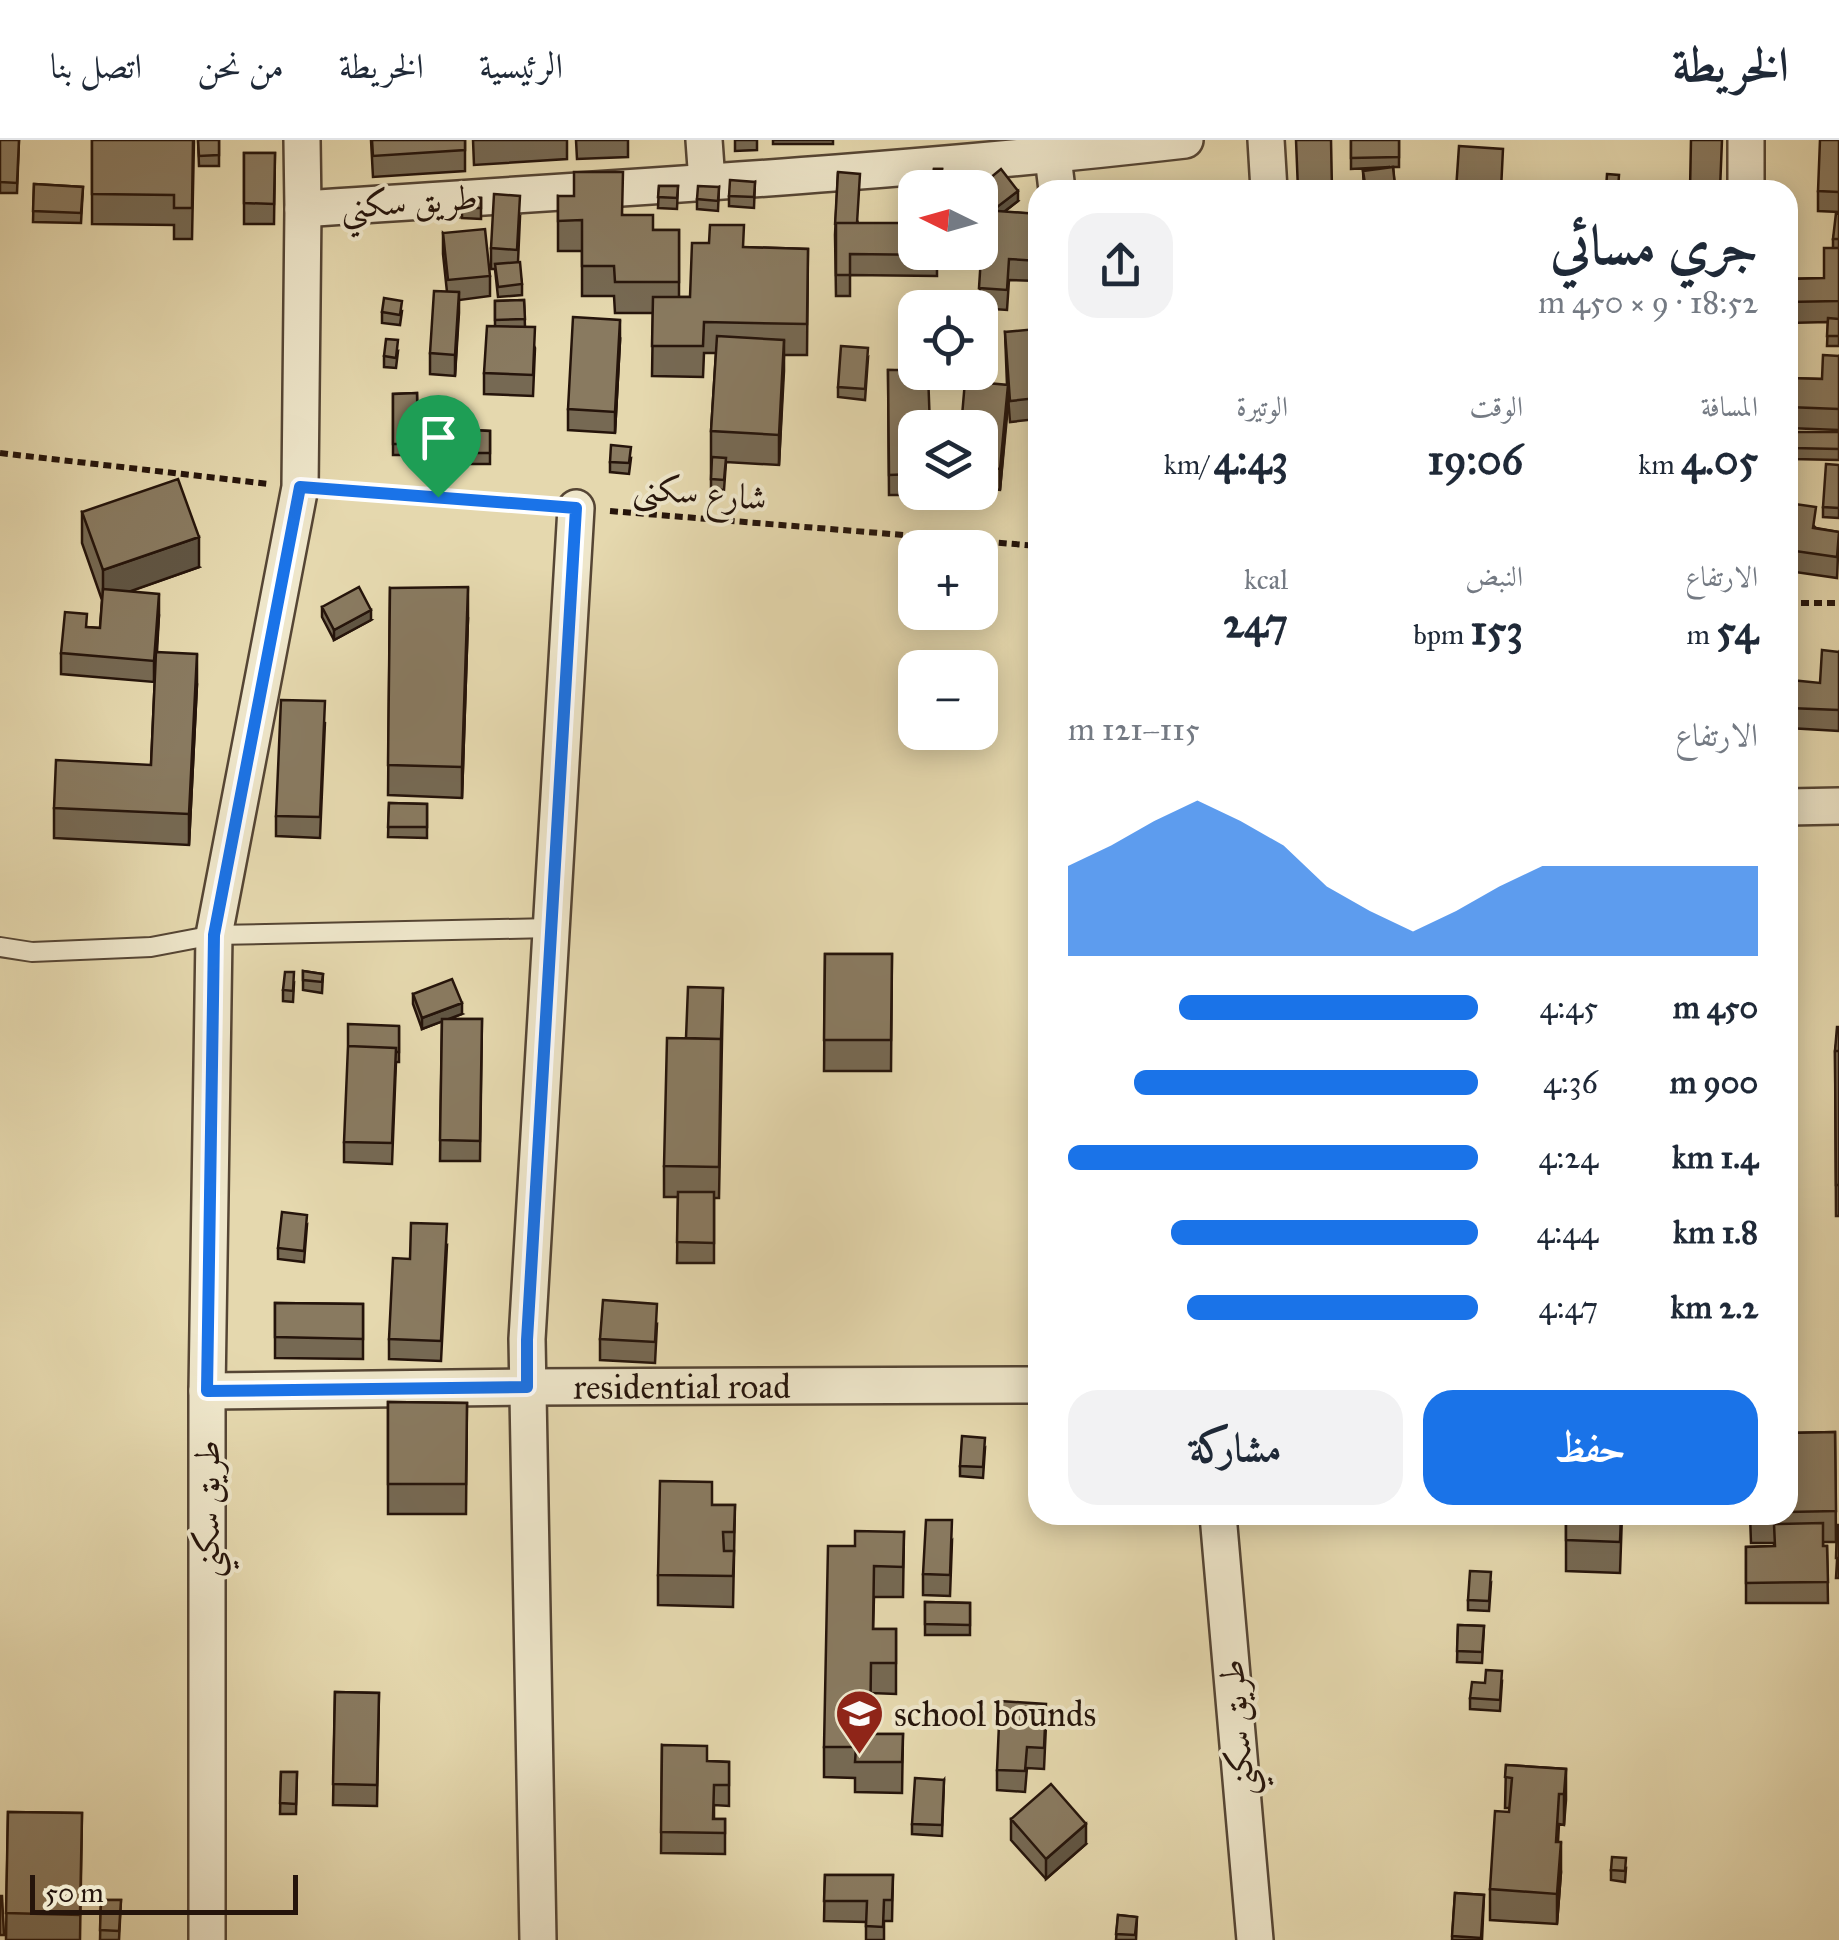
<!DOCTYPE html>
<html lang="ar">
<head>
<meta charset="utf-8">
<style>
	:root { --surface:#fff; --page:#f2f2f3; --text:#1f2937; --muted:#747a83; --line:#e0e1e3; --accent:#1a73e8 }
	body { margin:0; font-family:"IM FELL Great Primer",Amiri,serif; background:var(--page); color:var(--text); direction:rtl; height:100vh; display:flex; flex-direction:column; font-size:38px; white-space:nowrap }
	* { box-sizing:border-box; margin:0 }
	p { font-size:32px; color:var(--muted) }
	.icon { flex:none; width:55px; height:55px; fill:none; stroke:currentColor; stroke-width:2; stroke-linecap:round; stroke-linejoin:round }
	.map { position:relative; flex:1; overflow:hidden; direction:ltr }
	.drawer { position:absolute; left:1028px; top:40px; width:770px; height:1345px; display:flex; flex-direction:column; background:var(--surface); border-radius:30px; box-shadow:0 5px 25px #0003; direction:rtl }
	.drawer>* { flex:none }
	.needle { width:65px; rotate:275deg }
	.fabs { position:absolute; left:898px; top:30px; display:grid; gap:20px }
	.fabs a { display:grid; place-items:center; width:100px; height:100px; border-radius:20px; background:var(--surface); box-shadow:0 5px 25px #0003; font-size:50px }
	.scale { position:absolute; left:30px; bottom:25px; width:268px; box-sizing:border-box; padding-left:10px; border:5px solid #25140b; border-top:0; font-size:28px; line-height:35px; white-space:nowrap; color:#25140b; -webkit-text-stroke:8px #eee6ca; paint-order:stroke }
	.pin { position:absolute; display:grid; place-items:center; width:85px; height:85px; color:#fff; margin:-102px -42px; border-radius:50% 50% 50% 0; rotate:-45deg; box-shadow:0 0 10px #0007 }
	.pin .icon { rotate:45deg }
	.round { display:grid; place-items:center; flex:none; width:105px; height:105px; border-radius:30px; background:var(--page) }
	.overview { display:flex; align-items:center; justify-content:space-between; height:170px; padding:0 40px }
	h1 { font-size:55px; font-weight:700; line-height:75px }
	.metrics { display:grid; grid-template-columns:repeat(3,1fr); gap:15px; height:170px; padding:10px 40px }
	.metrics div { display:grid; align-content:center }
	.metrics b { font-size:42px; font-weight:700 }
	.metrics small { font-size:28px; font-weight:400 }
	.metrics p { font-size:28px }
	.chart { height:280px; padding:20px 40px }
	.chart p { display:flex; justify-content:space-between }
	.chart svg { width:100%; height:180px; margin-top:10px; fill:var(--accent); opacity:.7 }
	.cta { display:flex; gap:20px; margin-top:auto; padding:20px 40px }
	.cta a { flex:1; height:115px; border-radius:30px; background:var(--accent); color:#fff; font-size:40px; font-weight:700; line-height:115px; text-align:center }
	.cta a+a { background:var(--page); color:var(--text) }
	ul { padding:0 40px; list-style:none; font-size:32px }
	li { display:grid; grid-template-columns:160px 120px 1fr; align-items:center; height:75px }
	li i { height:25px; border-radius:12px; background:var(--accent) }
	header { display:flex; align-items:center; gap:60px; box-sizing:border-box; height:140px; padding:0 50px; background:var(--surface); border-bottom:2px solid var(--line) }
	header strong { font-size:48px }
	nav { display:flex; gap:55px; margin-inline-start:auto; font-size:35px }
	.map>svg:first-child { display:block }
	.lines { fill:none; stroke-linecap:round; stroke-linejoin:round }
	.lane-casing { stroke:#554534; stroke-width:22 }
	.street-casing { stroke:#554534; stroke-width:40 }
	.path { stroke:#25140b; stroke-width:6; stroke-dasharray:8 5; stroke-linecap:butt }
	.lane { stroke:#eee6ca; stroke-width:18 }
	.street { stroke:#eee6ca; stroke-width:35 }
	.wall { fill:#766953; stroke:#25140b; stroke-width:2.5 }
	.shaded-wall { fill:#605543; stroke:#25140b; stroke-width:2.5 }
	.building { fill:#897a60; stroke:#25140b; stroke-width:2.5 }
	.route-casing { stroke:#fff; stroke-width:20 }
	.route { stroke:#1a73e8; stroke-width:12 }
	.labels { text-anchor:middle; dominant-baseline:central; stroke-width:8; stroke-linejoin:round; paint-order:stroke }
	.street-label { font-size:35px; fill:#25140b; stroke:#eee6ca }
	.poi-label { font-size:35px; fill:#25140b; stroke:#eee6ca; text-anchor:start }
</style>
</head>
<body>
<header>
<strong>الخريطة</strong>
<nav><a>الرئيسية</a><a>الخريطة</a><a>من نحن</a><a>اتصل بنا</a></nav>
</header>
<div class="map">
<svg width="1839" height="1800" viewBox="0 0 1839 1800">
	<rect width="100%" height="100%" fill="#e5d8ae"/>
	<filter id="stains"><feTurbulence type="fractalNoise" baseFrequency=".002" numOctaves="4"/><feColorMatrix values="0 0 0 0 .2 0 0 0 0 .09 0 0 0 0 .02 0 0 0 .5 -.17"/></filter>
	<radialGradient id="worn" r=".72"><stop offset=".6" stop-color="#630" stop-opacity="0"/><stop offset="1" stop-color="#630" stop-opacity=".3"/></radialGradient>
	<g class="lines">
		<defs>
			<path id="lane" d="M0 807 32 812 151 807 214 795 551 788"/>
			<g id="street">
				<path d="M704 0 707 42"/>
				<path d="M1051 0 1057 50"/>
				<path d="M1266 0 1269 50"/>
				<path d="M1746 0V50"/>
				<path d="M303 69C597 49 892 34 1185 0"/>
				<path d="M1788 667 1839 666"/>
				<path id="s1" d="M207 1251 527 1247 1038 1245"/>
				<path d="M1218 1375 1255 1800"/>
				<path d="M207 1800V1251L214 795 300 347 303 69 302 0"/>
				<path d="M538 1800 527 1199 576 368"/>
			</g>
		</defs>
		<!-- lane casing -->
		<use href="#lane" class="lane-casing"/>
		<!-- street casing -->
		<use href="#street" class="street-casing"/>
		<!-- path -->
		<path class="path" d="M0 313 269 344
			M331 349 543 365
			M610 371 1038 406
			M1788 463H1839"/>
		<!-- lane -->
		<use href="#lane" class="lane"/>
		<!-- street -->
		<use href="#street" class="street"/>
	</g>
	<!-- wall -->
	<path class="wall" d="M0 0H19L17 53H0Z
		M92 0H194L192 99H174V85L92 84Z
		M198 0H219V26H199Z
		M371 0H465V31L373 37Z
		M473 0H567V19L474 25Z
		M576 0H628V17L577 19Z
		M735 0H757V10L735 11Z
		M773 0H833V4H773Z
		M1351 0H1399V27H1393L1395 50H1364L1363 31 1390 27 1351 29Z
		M1839 0V72L1818 71V51Z
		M244 13H275L274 84H244Z
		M934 29H942L941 48H933Z
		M838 32 858 83 937 112V136L850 135V156H836L835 95Z
		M755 42 754 68 729 66V56Z
		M34 44 83 47 81 83 33 82Z
		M659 46H678L677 69 658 68Z
		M719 47 718 71 697 69V59Z
		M980 48 1018 61 1004 72 1038 74V141L1009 140 1007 170 979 168 983 88 980 84Z
		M558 56 623 75 653 90H679V157H690L743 107 808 109 807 215H784L779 325 726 322 724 350 711 349V291L716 213H704L703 237 652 236 653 173H615L614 156H582V111H558Z
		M462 57 481 58V79L462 78Z
		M1839 74V206H1827L1828 182 1788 183V139L1824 138 1833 108V99Z
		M520 77 518 122 522 144V155L498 157 495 129H491V108Z
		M443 93 490 136V156L459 160 455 236 430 234V213L447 152 443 114Z
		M524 160 525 187 535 208 533 256 484 254V233L495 186V161Z
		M402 171 400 185 382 183V172Z
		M1005 192 1038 205V279L1010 282 1008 256 1000 350 980 348V288L1007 245Z
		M620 201 615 293 568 290V269Z
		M398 211 396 228 384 227V216Z
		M1839 216V290L1788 288V238L1822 239Z
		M868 218 865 260 838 257V247Z
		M888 230 944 232V238L929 236 915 288V352H931V355H889Z
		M417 253 418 315H393V254Z
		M470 290 490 291V324H470Z
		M1839 292V320L1793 319V308Z
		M631 318 629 334 610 332V322Z
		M1839 325V378L1823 377V367Z
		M1788 363 1816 388 1839 392 1837 438 1788 431Z
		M82 372 199 427 130 451 159 475 157 512 197 544 189 705 54 698V668L151 625 156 513 154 542 61 534V513L87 487 100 488 102 460 82 403Z
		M390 448 468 478 462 658 388 655Z
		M322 467 371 480 334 500 322 477Z
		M1839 512V591L1789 588V568L1820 543Z
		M325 582 320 698 276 696V676Z
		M389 663 427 664V698L388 697Z
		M825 814H892L891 931H824Z
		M303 831 323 834 322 853 303 850Z
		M294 843 293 862 283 861V850Z
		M723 848 719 1058H714V1123H677L678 1057H664V1026Z
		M413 854 462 874 448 879H482L480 1021H440L442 881 422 889 413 864Z
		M399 886V922H396L392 1024 344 1022V1002Z
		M1839 887V1076H1836L1835 911Z
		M307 1085 304 1122 278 1119V1108Z
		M447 1105 441 1221 389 1219V1199L410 1119Z
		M275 1163 363 1164V1219L275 1218Z
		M657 1184 655 1223 600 1220V1199Z
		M1035 1186H1038V1217H1034Z
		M388 1262 467 1263 466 1374H388Z
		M1835 1292 1836 1402H1823V1406H1827L1828 1463H1746V1407L1774 1406V1403H1751L1750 1375H1788V1293Z
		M985 1308 983 1338 960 1336V1326Z
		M712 1365H735L733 1467 658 1465V1435Z
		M1566 1375H1622L1620 1433 1566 1431Z
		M1839 1385V1438H1836Z
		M904 1392 903 1457H874L873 1489H896V1554L871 1553 870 1594H903L902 1653 855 1652V1638L824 1637V1607L855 1406Z
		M952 1401 950 1456 923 1455V1434Z
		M1491 1443 1489 1471 1468 1470V1460Z
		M925 1462 970 1463V1495H925Z
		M1458 1485 1484 1486 1482 1523 1457 1522Z
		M1502 1541 1500 1571 1470 1569V1558L1485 1543Z
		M335 1552 379 1553 377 1666 333 1665Z
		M1046 1585 1044 1629 1027 1628 1025 1652 997 1650V1630Z
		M662 1605 707 1621 729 1622V1666L714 1665V1679H725V1714L661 1713Z
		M1506 1625 1566 1629 1564 1685 1559 1684 1558 1702 1561 1732 1557 1784 1490 1780V1749L1509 1672 1510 1668H1505Z
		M281 1632H297L296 1674H280Z
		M944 1640 942 1696 912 1694V1684Z
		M8 1672 82 1673 80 1800H6Z
		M1011 1679 1086 1704 1046 1739 1011 1700Z
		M1626 1728 1625 1742 1611 1740V1730Z
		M825 1735H893L892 1781H884V1800H866V1782L824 1781Z
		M1455 1753 1484 1755 1482 1800H1452Z
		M101 1760H121L119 1800H100Z
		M1118 1775 1137 1777 1136 1800H1116Z"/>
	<!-- shaded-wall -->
	<path class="shaded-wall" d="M1018 51V61L983 88V77Z
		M459 152V173L455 236V215Z
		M620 180V201L615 293V272Z
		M784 200V231L779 325V295Z
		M1008 245V266L1000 350V329Z
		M199 397V427L103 461V430Z
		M468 447V478L462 658V627Z
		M159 454V475L154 542V521Z
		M371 470V480L334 500V490Z
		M197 514V544L189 705V674Z
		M462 863V874L422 889V878Z
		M1566 1629V1660L1564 1685V1654Z
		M1086 1684V1704L1046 1739V1719Z
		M1561 1702V1732L1557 1784V1754Z"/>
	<!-- building -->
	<path class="building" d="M0 0H19L17 43 0 42Z
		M92 0H193L192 68H174V55L92 54Z
		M198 0H219V15L199 16Z
		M372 0H465V10L373 16Z
		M1296 0H1331L1332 50H1298Z
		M1351 0H1399V17L1351 18Z
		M1691 0H1722L1720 50H1690Z
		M1820 0H1839V52L1818 51Z
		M1459 6 1503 9 1501 50H1456Z
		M244 13H275L274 64 244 63Z
		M1393 27 1395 45 1366 50 1363 31Z
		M934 29H942L940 42H933Z
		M1001 29 1018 51 992 71 984 70 983 77 980 73V48H978Z
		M574 32H623L622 75H653V90H679V142H615L614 126H582V80L558 81V56H574Z
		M838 32 860 34 857 83H836L835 85Z
		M1607 34 1619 35 1618 50H1606Z
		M730 40 755 42 754 57 729 56Z
		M34 44 83 47 81 73 33 71Z
		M659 46H678L677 58 658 57Z
		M698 46 719 47 718 61 697 59Z
		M494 54 520 56 517 110 491 108Z
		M462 57 481 58V68H462Z
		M984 70 1038 74V121L1009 119 1007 150 979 148Z
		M1836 73 1839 74V99H1833Z
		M836 83H915V112H937V115L850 114V135H836Z
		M710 85H744L743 107 808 109 807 184 704 182 703 206H652L653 157H690L692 103H709Z
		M485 89 490 136 448 140 443 93Z
		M1824 108H1839V161L1788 162V139L1824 138Z
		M520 122 522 144 498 147 495 124Z
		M434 151 459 152 455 215 430 213Z
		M384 158 402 161 400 175 382 172Z
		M524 160 525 179 495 180V161Z
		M573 177 620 180 615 272 568 269Z
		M1828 178 1839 179V196H1827Z
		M487 186 535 187 533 235 484 233Z
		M1036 189 1038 258 1010 261 1005 192Z
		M717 196 784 200 779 295 711 291Z
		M386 199 398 200 396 218 384 216Z
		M841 206 868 208 865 249 838 247Z
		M1823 215 1839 216V269L1788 267V238L1822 239Z
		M888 230H915V232H928L930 288H915V334L889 335Z
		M965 241 1008 245 1000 329 980 327V288H961Z
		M417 253 418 304H393V254Z
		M470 290 490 291V313H470Z
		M1793 292H1839V309L1793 308Z
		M611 305 631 307 629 323 610 322Z
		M712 317 726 318 724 340 711 339Z
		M1826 324 1839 325V368L1823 367Z
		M178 339 199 397 103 430 82 372Z
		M1788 363 1816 367 1813 388 1839 392 1837 417 1788 410Z
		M359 447 371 470 334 490 322 467Z
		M468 447 462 627 388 625 390 448Z
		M103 449 159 454 154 521 61 513 65 472 87 474 86 487 100 488Z
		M1822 510 1839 512V570L1789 568 1790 540 1820 543Z
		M156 512 197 514 189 674 54 668 56 620 151 625Z
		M281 560 325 561 320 677 276 676Z
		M389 663 427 664V687H388Z
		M825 814H892L891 900H824Z
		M303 831 323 834 322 842 303 840Z
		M285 832H294L293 851 283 850Z
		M452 839 462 863 422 878 413 854Z
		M688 847 723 848 721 899 686 898Z
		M442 879H482L480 1001 440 1000Z
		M348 884 399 886V912H396V908L348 906V907Z
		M1837 887H1839V911H1835Z
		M667 898 721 899 719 1027 664 1026Z
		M348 906 396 908 392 1003 344 1002Z
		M1835 911H1839V1045H1836Z
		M678 1052H714V1103L677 1102Z
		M282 1072 307 1075 304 1111 278 1108Z
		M411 1083 447 1084 441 1201 389 1199 393 1118 410 1119Z
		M603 1160 657 1164 655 1202 600 1199Z
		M275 1163 363 1164V1199L275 1197Z
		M1035 1186H1038V1206H1034Z
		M388 1262 467 1263 466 1344H388Z
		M1835 1292 1836 1371 1788 1372V1293Z
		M962 1296 985 1298 983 1327 960 1326Z
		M660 1341 712 1342V1365H735L734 1392H723L724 1411H734L733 1436 658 1435Z
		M1566 1375H1621L1620 1402 1566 1400Z
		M926 1380H952L950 1435 923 1434Z
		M1823 1383V1406H1827L1828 1442 1746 1443V1407L1775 1406 1774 1384Z
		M1837 1385H1839V1418H1836Z
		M855 1391 904 1392 903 1427 874 1426 873 1489H896V1523H871L870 1594H903L902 1622H855L856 1607H824L828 1406H855Z
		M1470 1431 1491 1432 1489 1461 1468 1460Z
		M925 1462 970 1463V1485L925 1484Z
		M1458 1485 1484 1486 1482 1512 1457 1511Z
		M1486 1530 1502 1531 1500 1560 1470 1558 1472 1542 1485 1543Z
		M335 1552 379 1553 377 1645 333 1644Z
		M1000 1561 1046 1564 1044 1608 1027 1607 1025 1631 997 1630Z
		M662 1605 707 1606V1621L729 1622V1645H714L713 1679H725V1693L661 1692Z
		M1506 1625 1566 1629 1564 1654H1559L1556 1702H1561L1557 1754 1490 1749 1495 1671 1509 1672 1512 1638 1505 1637Z
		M281 1632H297L296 1664 280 1663Z
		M915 1638 944 1640 942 1685 912 1684Z
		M1051 1644 1086 1684 1046 1719 1011 1679Z
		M8 1672 82 1673 80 1775 6 1773Z
		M1612 1717 1626 1718 1625 1731 1611 1730Z
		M825 1735H893L892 1760H884L883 1787 866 1786 867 1761H824Z
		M1455 1753 1484 1755 1481 1798 1452 1796Z
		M0 1756H2L4 1795H0Z
		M101 1760H121L119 1791 100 1790Z
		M1118 1775 1137 1777 1135 1795 1116 1794Z"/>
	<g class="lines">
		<defs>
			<path id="route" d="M300 347 576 368 527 1200V1247L207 1251 214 795Z"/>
		</defs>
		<!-- route casing -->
		<use href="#route" class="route-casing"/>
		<!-- route -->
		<use href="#route" class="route"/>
	</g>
	<!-- icons -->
	<defs>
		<symbol id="school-pin" viewBox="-11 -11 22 30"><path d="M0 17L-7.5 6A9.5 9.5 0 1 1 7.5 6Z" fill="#8f2418" stroke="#eee6ca"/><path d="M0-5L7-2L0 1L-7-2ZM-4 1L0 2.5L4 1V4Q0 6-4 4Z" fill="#fff"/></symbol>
	</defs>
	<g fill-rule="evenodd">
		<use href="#school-pin" x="832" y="1546" width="55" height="75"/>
	</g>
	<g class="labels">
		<!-- street labels -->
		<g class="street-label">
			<text transform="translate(409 62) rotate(-4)">طريق سكني</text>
			<text transform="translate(700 353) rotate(5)">شارع سكنى</text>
			<text stroke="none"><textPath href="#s1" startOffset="475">residential road</textPath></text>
			<text transform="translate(207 1369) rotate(-90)">طريق سكني</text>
			<text transform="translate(1237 1588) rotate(-95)">طريق سكني</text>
		</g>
		<!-- poi labels -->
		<g class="poi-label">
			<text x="894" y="1574">school bounds</text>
		</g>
	</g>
	<rect width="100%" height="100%" filter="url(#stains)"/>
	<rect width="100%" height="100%" fill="url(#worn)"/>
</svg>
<div class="fabs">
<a><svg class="needle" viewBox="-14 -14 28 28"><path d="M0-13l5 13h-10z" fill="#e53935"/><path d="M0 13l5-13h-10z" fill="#747a83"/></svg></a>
<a><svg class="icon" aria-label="locate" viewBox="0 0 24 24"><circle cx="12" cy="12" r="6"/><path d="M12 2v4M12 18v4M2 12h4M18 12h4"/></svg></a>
<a><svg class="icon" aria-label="layers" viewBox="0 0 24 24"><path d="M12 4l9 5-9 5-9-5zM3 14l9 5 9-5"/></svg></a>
<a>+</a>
<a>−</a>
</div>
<div class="scale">50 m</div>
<div class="pin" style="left:438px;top:357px;background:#1e9e55"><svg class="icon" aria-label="arrive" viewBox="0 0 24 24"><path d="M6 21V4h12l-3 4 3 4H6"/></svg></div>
<section class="drawer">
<div class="overview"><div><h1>جري مسائي</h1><p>18:52 · 9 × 450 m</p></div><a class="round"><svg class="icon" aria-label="share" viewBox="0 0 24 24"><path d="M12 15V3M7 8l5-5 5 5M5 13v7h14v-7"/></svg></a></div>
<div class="metrics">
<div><p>المسافة</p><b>4.05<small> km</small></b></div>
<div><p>الوقت</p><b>19:06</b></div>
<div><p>الوتيرة</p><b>4:43<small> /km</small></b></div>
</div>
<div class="metrics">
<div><p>الارتفاع</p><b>54<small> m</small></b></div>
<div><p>النبض</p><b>153<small> bpm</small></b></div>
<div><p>kcal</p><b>247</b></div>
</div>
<div class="chart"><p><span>الارتفاع</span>115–121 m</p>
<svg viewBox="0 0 160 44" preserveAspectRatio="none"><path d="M0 44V22L10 17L20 11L30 6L40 11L50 17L60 27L70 33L80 38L90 33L100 27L110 22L120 22L130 22L140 22L150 22L160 22V44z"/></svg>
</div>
<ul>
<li><b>450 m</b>4:45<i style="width:73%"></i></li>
<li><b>900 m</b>4:36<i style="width:84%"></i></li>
<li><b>1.4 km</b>4:24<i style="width:100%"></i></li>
<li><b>1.8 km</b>4:44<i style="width:75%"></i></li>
<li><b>2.2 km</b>4:47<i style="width:71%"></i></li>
</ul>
<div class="cta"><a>حفظ</a><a>مشاركة</a></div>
</section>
</div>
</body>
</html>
